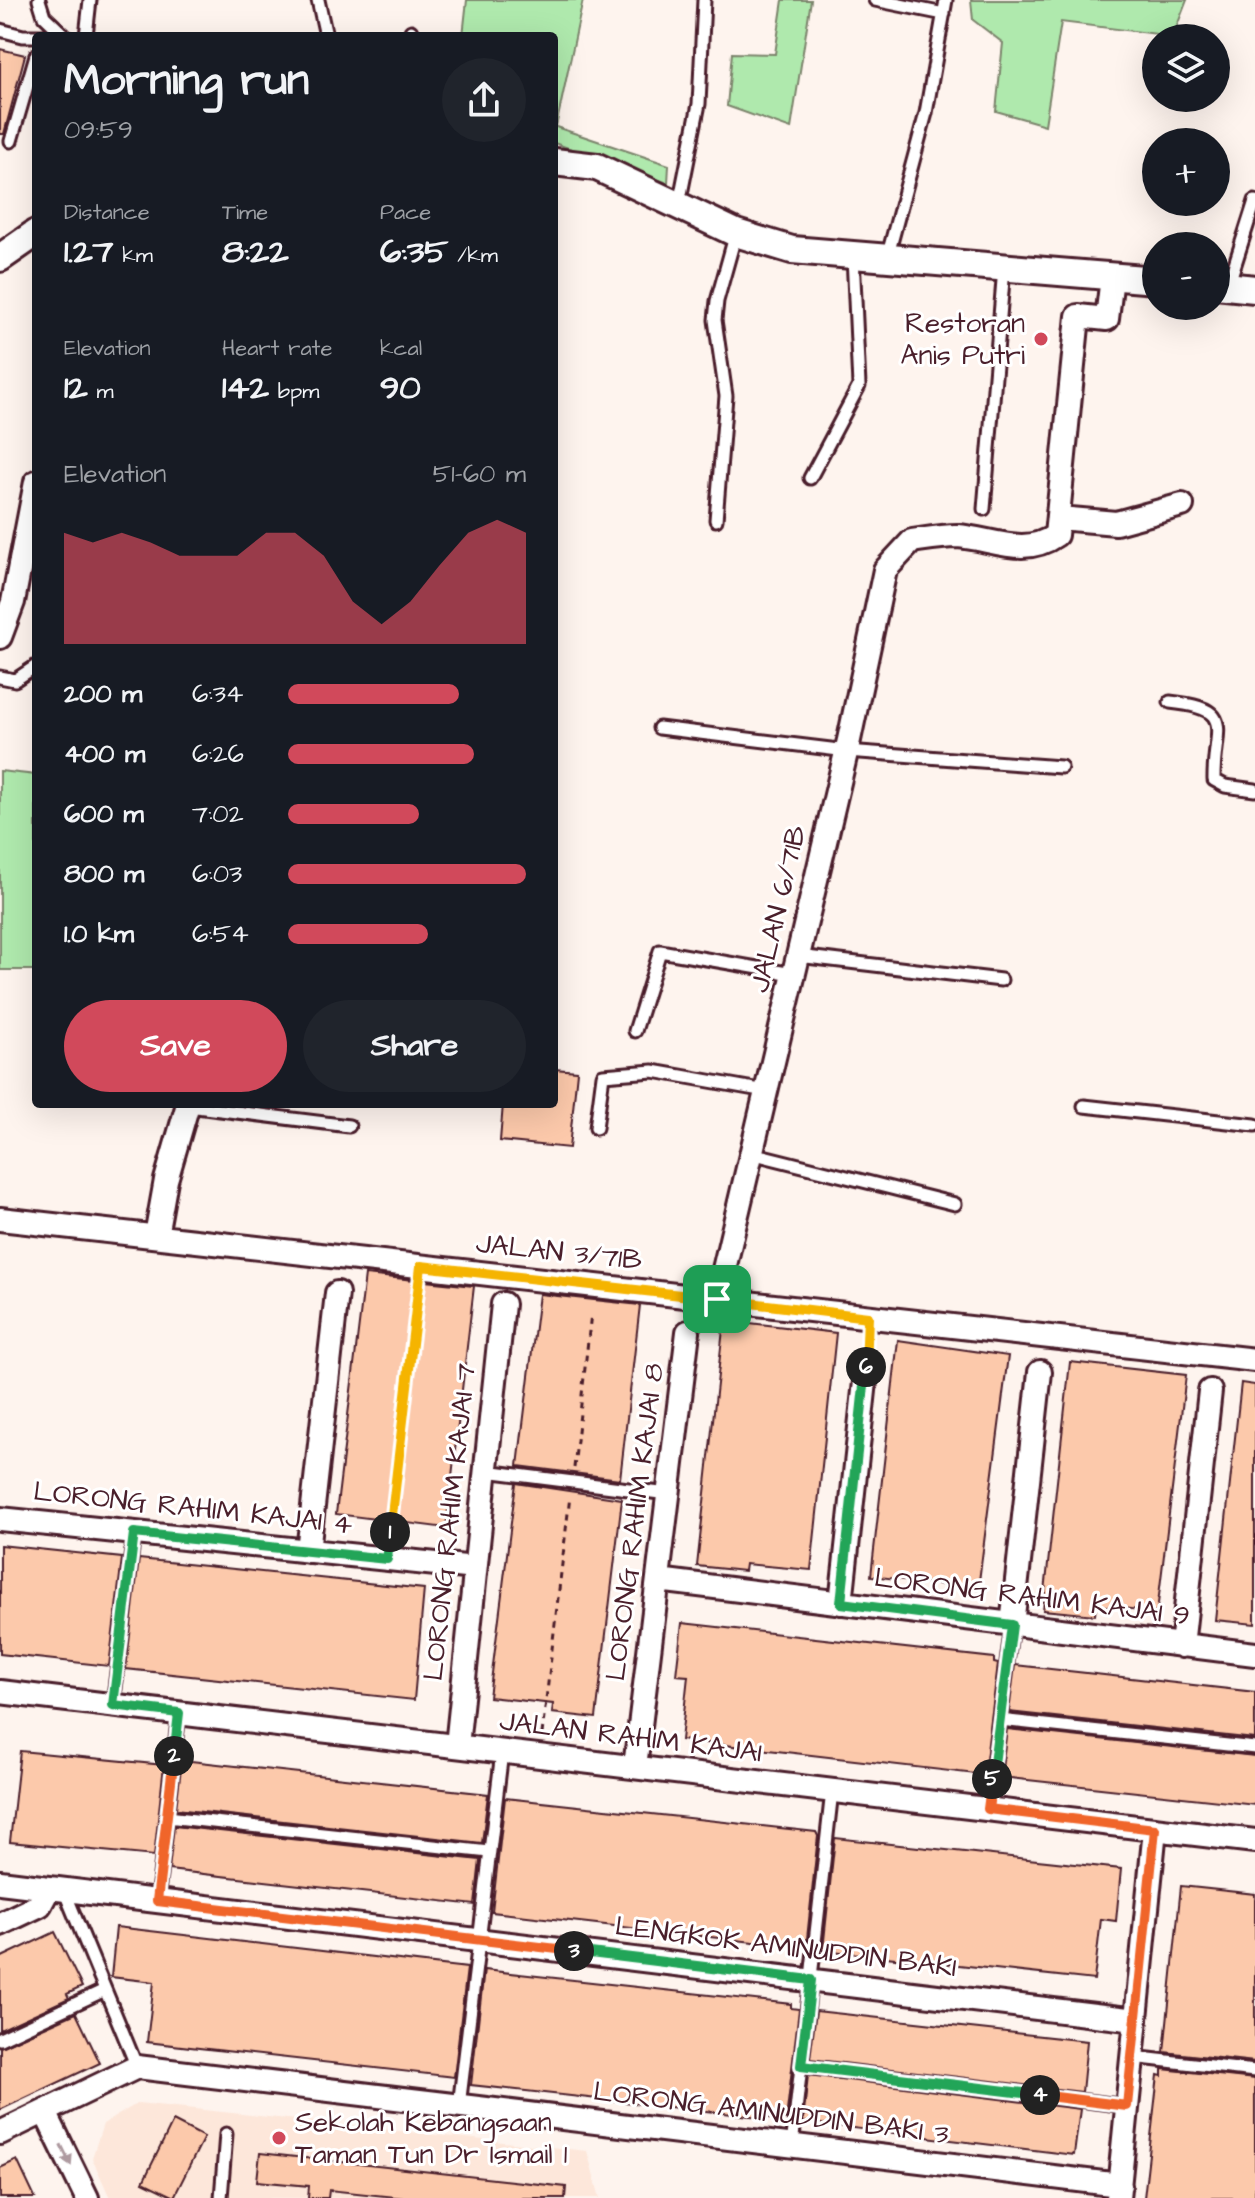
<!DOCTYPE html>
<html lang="en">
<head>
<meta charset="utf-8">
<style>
	:root { --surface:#171b24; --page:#20242c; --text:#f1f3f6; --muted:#9ea1a6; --accent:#d1495b }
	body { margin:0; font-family:"Architects Daughter",sans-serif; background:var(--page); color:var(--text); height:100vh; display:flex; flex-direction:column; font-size:30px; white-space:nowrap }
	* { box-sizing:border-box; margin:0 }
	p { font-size:26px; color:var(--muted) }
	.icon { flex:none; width:44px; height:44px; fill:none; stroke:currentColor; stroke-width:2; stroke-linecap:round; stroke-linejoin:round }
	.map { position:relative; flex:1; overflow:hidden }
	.panel { position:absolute; left:32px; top:32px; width:526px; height:1076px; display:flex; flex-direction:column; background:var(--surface); border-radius:8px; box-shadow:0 8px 32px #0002 }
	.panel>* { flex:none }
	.tools { position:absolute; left:1142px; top:24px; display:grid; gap:16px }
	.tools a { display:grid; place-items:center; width:88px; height:88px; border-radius:50%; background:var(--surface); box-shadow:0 8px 32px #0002; font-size:40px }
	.pin { position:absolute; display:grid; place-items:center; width:68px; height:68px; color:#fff; margin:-34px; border-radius:16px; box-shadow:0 4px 12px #0006 }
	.km { position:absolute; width:40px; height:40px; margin:-20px; border-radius:50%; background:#222; color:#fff; font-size:22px; line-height:40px; text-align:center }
	.round { display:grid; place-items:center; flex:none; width:84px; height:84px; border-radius:42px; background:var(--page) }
	.summary { display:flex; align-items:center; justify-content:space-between; height:136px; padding:0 32px }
	h1 { font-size:44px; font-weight:700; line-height:60px }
	.stats { display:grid; grid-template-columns:repeat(3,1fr); gap:12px; height:136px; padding:8px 32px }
	.stats div { display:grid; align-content:center }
	.stats b { font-size:34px; font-weight:700 }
	.stats small { font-size:22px; font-weight:400 }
	.stats p { font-size:22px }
	.chart { height:224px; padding:16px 32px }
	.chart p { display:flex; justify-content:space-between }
	.chart svg { width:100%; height:144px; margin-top:8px; fill:var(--accent); opacity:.7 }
	.primary-button { display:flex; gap:16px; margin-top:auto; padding:16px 32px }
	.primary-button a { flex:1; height:92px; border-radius:48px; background:var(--accent); color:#fff; font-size:32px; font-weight:700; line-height:92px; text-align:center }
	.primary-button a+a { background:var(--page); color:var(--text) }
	ul { padding:0 32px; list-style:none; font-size:26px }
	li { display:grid; grid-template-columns:128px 96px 1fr; align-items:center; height:60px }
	li i { height:20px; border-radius:10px; background:var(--accent) }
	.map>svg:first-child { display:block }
	.built { fill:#fde7da }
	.green { fill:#afe9ad; stroke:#7c846c; stroke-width:2 }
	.building { fill:#fcc9ab; stroke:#4a1f2b; stroke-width:2 }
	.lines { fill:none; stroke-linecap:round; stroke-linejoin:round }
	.service-casing { stroke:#4a1f2b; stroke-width:17 }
	.minor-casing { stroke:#4a1f2b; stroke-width:28 }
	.tertiary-casing { stroke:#4a1f2b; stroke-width:32 }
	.path { stroke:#4a1f2b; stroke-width:3; stroke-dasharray:6 6; stroke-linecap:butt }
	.service { stroke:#fff; stroke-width:11 }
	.minor { stroke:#fff; stroke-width:22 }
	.tertiary { stroke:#fff; stroke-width:26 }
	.oneway { fill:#ae9aa0 }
	.split-1-casing { stroke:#fff; stroke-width:16 }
	.split-2-casing { stroke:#fff; stroke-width:16 }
	.split-3-casing { stroke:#fff; stroke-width:16 }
	.split-4-casing { stroke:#fff; stroke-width:16 }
	.split-5-casing { stroke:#fff; stroke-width:16 }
	.split-6-casing { stroke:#fff; stroke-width:16 }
	.split-7-casing { stroke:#fff; stroke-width:16 }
	.split-1 { stroke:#f5b400; stroke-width:10 }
	.split-2 { stroke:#22a559; stroke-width:10 }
	.split-3 { stroke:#f0652b; stroke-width:10 }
	.split-4 { stroke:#22a559; stroke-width:10 }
	.split-5 { stroke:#f0652b; stroke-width:10 }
	.split-6 { stroke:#22a559; stroke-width:10 }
	.split-7 { stroke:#f5b400; stroke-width:10 }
	.poi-dot { fill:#d1495b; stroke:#fff; stroke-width:3 }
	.labels { text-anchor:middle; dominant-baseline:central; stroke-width:6; stroke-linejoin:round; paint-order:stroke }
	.poi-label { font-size:28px; fill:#4a1f2b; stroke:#fff; text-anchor:end }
	.street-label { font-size:28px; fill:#4a1f2b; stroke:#fff }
</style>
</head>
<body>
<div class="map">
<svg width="1255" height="2198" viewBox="0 0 1255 2198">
	<rect width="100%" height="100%" fill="#fef4ee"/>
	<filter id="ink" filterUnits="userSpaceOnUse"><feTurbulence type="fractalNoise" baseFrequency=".0125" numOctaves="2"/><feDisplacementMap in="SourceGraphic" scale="16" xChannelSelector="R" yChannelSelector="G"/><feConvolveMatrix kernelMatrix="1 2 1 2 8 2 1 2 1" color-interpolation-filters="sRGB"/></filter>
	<g filter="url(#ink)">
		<!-- built -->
		<path class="built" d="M138 2103 587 2151 600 2198H110L92 2158 103 2124Z"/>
		<!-- green -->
		<path class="green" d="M467 0H583L556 127 669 165 668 183 554 143V36H463Z
			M783 0H811L791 129 727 106 732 53 775 54Z
			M971 0H1187L1173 36 1061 22 1045 125 996 111 1003 43 973 20Z
			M0 771 36 775V970H0Z"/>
		<!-- building -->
		<path class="building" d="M0 49 25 55 4 134H0Z
			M554 1069 577 1071 569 1148 500 1141 503 1104H554Z
			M365 1275 474 1286 446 1528 336 1514Z
			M539 1294 640 1305 620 1479 518 1466Z
			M724 1320 836 1333 811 1570 745 1564 744 1571 697 1566Z
			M898 1340 1008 1356 978 1589 871 1576Z
			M1070 1362 1186 1375 1157 1612 1096 1605 1095 1615 1043 1610Z
			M1241 1383 1255 1385V1624L1215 1620Z
			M516 1483 622 1499 596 1718 552 1713 553 1704 489 1697Z
			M0 1545 122 1558 109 1666 0 1654Z
			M139 1559 424 1589 414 1700 126 1669Z
			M682 1623 994 1658V1663L998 1664 984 1775 681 1740 688 1676 676 1675Z
			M1015 1665 1255 1692V1739L1009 1712Z
			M1007 1729 1255 1756V1805L1001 1777Z
			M20 1751 164 1765 154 1856 10 1842Z
			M182 1760 488 1794 482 1843 176 1809Z
			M505 1798 816 1832 818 1836 806 1948 492 1912Z
			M174 1826 480 1860 475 1905 169 1870Z
			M835 1838 1121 1869 1116 1921 1101 1919 1094 1980 823 1950Z
			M1181 1886 1255 1894V2062L1164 2052Z
			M116 1927 467 1968 454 2077 147 2042 154 1982 111 1977Z
			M55 1932 82 1987 67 1994 69 1998 0 2030V1958Z
			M484 1970 791 2004V2008L799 2009 786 2120 471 2085Z
			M816 2011 1087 2041 1082 2092 810 2059Z
			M76 2013 100 2063 0 2110V2047Z
			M1162 2069 1255 2079V2198H1144L1158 2075 1162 2076Z
			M808 2075 1080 2109 1074 2155 803 2122Z
			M173 2121 204 2137 174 2197 143 2182Z
			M260 2153 566 2187 565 2198H404L329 2190 328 2198H308L309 2186 257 2181Z
			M17 2160 35 2198H0V2168Z"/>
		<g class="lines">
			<defs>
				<path id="service" d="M39 0 44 16 65 36
					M318 0 326 36
					M875 0 944 14
					M0 30 23 36H62
					M411 31 412 36
					M86 36 90 0
					M11 141 36 55
					M679 204 699 104 704 0
					M887 258 926 113 946 0
					M1228 286 1255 201
					M810 478 859 386 853 256
					M984 509 1004 268
					M716 520 726 396 715 320 717 301 736 233
					M0 677 15 680 36 666
					M1170 702C1238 709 1213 728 1214 780L1225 786 1255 790
					M659 728 847 751 1061 767
					M798 956 1001 980
					M635 1031 660 951 793 974
					M188 1106 349 1126
					M1084 1106 1255 1125
					M596 1128 603 1075 653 1071 766 1091
					M751 1153 955 1204
					M486 1471 668 1494
					M113 1705 134 1533
					M1000 1720 1255 1748
					M988 1809 1012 1625
					M167 1817 489 1852
					M64 1890 137 2067
					M157 1901 179 1713
					M0 2039 105 1990
					M1132 2057 1255 2071
					M801 2066 1127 2106
					M459 2106 502 1752
					M792 2146 832 1791
					M221 2198 226 2134"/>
				<path id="minor" d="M1059 518 1116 523 1182 505
					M0 637 13 602 36 482
					M0 1219 1255 1360
					M156 1236 166 1180 188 1104
					M717 1299 849 740 885 570 912 541C926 539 942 536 957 536 991 538 1024 558 1056 535L1078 316 1107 319 1112 277
					M0 1519 475 1568
					M308 1551 337 1293
					M658 1580 1255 1654
					M841 1603 867 1363
					M1012 1625 1040 1372
					M1182 1646 1210 1391
					M0 1692 1255 1841
					M457 1746 503 1304
					M635 1767 688 1332
					M0 1882 1136 2020
					M0 1924 40 1905 49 1888
					M45 2112 87 2198
					M0 2133 137 2067 1120 2185
					M1118 2198 1155 1829"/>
				<path id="tertiary" d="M554 162 597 167 736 233 792 250 1156 280
					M0 258 36 233
					M1216 285 1255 289"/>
			</defs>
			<!-- service casing -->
			<use href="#service" class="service-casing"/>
			<!-- minor casing -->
			<use href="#minor" class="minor-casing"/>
			<!-- tertiary casing -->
			<use href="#tertiary" class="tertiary-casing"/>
			<!-- path -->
			<path class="path" d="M574 1468 591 1313
				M389 1541 418 1286
				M542 1734 570 1496"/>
			<!-- service -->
			<use href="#service" class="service"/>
			<!-- minor -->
			<use href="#minor" class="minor"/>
			<!-- tertiary -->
			<use href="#tertiary" class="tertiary"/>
		</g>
		<!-- one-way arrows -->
		<defs><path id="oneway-solid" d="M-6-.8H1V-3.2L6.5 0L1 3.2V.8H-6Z" transform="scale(2)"/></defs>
		<use class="oneway" href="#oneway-solid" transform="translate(66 2155) rotate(64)"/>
	</g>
	<g class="lines" filter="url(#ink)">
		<defs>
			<path id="split-1" d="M390 1532 421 1266 717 1299"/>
			<path id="split-2" d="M174 1756 179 1713 113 1705 134 1533 387 1559 390 1532"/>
			<path id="split-3" d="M174 1756 157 1901 574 1951"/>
			<path id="split-4" d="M574 1951 811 1980 801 2066 1040 2095"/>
			<path id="split-5" d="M992 1779 988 1809 1155 1829 1127 2106 1040 2095"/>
			<path id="split-6" d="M866 1367 841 1603 1012 1625 992 1779"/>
			<path id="split-7" d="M717 1299 868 1317 866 1367"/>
		</defs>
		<!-- split-1 casing -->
		<use href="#split-1" class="split-1-casing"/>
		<!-- split-2 casing -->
		<use href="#split-2" class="split-2-casing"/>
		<!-- split-3 casing -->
		<use href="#split-3" class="split-3-casing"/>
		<!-- split-4 casing -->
		<use href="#split-4" class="split-4-casing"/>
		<!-- split-5 casing -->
		<use href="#split-5" class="split-5-casing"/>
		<!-- split-6 casing -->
		<use href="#split-6" class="split-6-casing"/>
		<!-- split-7 casing -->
		<use href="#split-7" class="split-7-casing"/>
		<!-- split-1 -->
		<use href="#split-1" class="split-1"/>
		<!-- split-2 -->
		<use href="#split-2" class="split-2"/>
		<!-- split-3 -->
		<use href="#split-3" class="split-3"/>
		<!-- split-4 -->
		<use href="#split-4" class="split-4"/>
		<!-- split-5 -->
		<use href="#split-5" class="split-5"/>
		<!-- split-6 -->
		<use href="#split-6" class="split-6"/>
		<!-- split-7 -->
		<use href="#split-7" class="split-7"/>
	</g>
	<!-- markers -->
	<g class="poi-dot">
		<circle cx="1041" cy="339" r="8"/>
		<circle cx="279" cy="2138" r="8"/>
	</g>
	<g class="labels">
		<!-- poi labels -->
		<g class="poi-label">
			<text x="1025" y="323">Restoran<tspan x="1025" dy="32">Anis Putri</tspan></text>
			<text x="295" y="2122" text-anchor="start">Sekolah Kebangsaan<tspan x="295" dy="32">Taman Tun Dr Ismail 1</tspan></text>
		</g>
		<!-- street labels -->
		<g class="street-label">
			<text transform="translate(778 909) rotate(-77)">JALAN 6/71B</text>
			<text transform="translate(559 1252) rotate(6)">JALAN 3/71B</text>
			<text transform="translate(193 1508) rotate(6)">LORONG RAHIM KAJAI 4</text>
			<text transform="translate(450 1522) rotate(-84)">LORONG RAHIM KAJAI 7</text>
			<text transform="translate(635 1522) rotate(-83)">LORONG RAHIM KAJAI 8</text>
			<text transform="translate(1032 1597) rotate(7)">LORONG RAHIM KAJAI 9</text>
			<text transform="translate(631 1737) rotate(7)">JALAN RAHIM KAJAI</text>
			<text transform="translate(786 1947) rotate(7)">LENGKOK AMINUDDIN BAKI</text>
			<text transform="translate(771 2113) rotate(7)">LORONG AMINUDDIN BAKI 3</text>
		</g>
	</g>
</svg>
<div class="tools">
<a><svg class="icon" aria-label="layers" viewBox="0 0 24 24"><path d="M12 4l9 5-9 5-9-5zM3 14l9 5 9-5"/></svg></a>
<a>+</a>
<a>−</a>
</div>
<div class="pin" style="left:717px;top:1299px;background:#1e9e55"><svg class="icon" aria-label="arrive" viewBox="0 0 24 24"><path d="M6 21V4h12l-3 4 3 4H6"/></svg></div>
<b class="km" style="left:390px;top:1532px">1</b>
<b class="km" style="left:174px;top:1756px">2</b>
<b class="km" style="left:574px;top:1951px">3</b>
<b class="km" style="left:1040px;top:2095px">4</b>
<b class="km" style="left:992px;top:1779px">5</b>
<b class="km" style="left:866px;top:1367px">6</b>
<section class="panel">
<div class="summary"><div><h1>Morning run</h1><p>09:59</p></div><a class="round"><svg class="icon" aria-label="share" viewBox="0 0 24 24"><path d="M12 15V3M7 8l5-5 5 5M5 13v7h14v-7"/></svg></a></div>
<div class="stats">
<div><p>Distance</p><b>1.27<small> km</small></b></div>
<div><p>Time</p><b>8:22</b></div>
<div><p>Pace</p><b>6:35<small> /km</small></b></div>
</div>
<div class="stats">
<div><p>Elevation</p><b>12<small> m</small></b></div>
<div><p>Heart rate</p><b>142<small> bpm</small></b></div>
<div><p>kcal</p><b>90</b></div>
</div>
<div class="chart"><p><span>Elevation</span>51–60 m</p>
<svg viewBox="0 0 160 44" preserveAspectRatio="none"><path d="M0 44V10L10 13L20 10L30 13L40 17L50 17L60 17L70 10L80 10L90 17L100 31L110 38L120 31L130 20L140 10L150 6L160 10V44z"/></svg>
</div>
<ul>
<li><b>200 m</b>6:34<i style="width:72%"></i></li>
<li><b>400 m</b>6:26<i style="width:78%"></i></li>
<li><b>600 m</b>7:02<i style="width:55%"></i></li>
<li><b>800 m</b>6:03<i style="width:100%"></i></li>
<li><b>1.0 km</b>6:54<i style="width:59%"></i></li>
</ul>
<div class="primary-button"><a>Save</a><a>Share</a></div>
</section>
</div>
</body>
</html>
